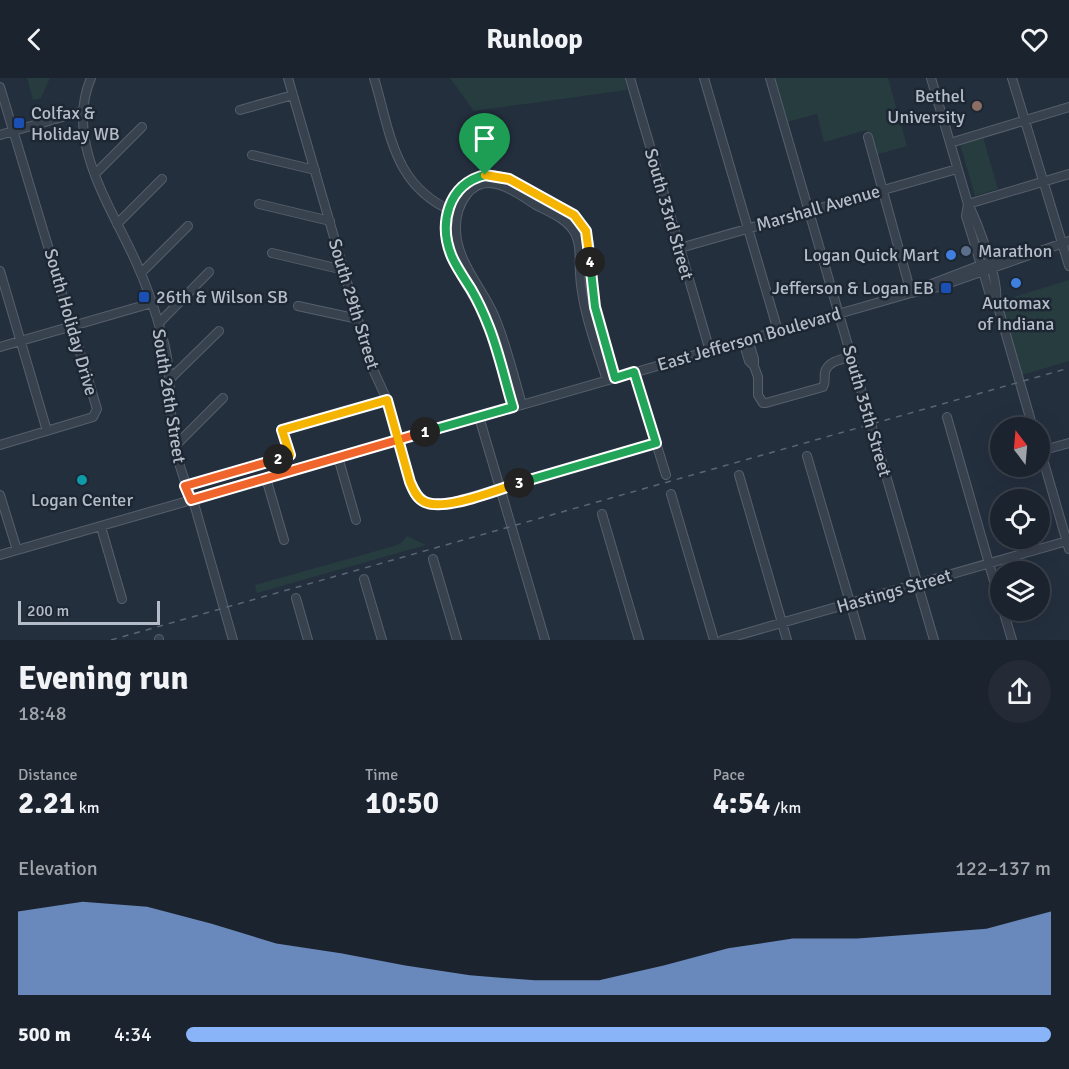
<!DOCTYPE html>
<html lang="en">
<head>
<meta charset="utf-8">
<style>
	:root { --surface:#1b232e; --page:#242b36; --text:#f1f3f6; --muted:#a0a4aa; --line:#39404a; --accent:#8ab4f8 }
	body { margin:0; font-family:Signika,sans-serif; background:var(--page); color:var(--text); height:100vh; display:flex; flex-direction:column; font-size:22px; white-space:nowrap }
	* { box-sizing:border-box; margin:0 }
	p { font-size:20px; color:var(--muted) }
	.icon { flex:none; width:33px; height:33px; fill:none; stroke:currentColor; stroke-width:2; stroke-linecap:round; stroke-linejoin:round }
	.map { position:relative; height:562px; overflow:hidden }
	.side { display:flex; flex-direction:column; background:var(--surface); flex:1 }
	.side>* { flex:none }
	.needle { width:39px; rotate:344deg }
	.tools { position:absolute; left:990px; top:339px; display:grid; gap:12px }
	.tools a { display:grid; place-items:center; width:60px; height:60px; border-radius:50%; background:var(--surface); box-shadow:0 6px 24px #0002,0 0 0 2px var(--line); font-size:30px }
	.scale { position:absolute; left:18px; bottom:15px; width:142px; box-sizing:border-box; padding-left:6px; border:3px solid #b4bcc9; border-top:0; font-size:16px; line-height:21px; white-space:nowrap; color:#b4bcc9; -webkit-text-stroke:4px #1d2633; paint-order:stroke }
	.pin { position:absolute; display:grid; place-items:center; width:51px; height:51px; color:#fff; margin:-62px -26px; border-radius:50% 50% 50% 0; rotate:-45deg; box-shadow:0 0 6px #0007 }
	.pin .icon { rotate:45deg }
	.km { position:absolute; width:30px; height:30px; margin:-15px; border-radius:50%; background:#222; color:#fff; font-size:16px; line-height:30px; text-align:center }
	.round { display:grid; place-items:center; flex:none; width:63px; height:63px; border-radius:32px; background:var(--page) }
	.summary { display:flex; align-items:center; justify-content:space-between; height:102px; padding:0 18px }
	h1 { font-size:33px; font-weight:700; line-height:45px }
	.stats { display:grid; grid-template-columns:repeat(3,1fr); gap:9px; height:102px; padding:6px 18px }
	.stats div { display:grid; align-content:center }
	.stats b { font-size:30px; font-weight:700 }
	.stats small { font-size:16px; font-weight:400 }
	.stats p { font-size:16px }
	.chart { height:168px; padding:12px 18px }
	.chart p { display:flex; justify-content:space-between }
	.chart svg { width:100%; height:108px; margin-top:6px; fill:var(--accent); opacity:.7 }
	ul { padding:0 18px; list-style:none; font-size:20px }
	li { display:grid; grid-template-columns:96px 72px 1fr; align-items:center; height:45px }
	li i { height:15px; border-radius:8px; background:var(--accent) }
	header { display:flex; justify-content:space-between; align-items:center; height:78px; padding:0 18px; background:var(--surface); font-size:27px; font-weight:700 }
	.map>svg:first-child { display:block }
	.green { fill:#263c3f }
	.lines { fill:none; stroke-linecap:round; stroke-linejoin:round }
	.minor-casing { stroke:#565f6c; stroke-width:10 }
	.minor { stroke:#38414e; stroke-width:8 }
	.rail { stroke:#5a6575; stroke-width:1.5; stroke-dasharray:6 6; stroke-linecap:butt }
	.split-1-casing { stroke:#fff; stroke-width:12 }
	.split-2-casing { stroke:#fff; stroke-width:12 }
	.split-3-casing { stroke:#fff; stroke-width:12 }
	.split-4-casing { stroke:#fff; stroke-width:12 }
	.split-5-casing { stroke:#fff; stroke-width:12 }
	.split-1 { stroke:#22a559; stroke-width:8 }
	.split-2 { stroke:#f0652b; stroke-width:8 }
	.split-3 { stroke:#f5b400; stroke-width:8 }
	.split-4 { stroke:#22a559; stroke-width:8 }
	.split-5 { stroke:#f5b400; stroke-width:8 }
	.education-dot { fill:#8d6e63; stroke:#1d2633; stroke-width:2 }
	.transit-dot { fill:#1a4fb4; stroke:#1d2633; stroke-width:2 }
	.service-dot { fill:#5c6f8a; stroke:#1d2633; stroke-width:2 }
	.shop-dot { fill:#3f7fe0; stroke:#1d2633; stroke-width:2 }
	.culture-dot { fill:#0f9aa8; stroke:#1d2633; stroke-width:2 }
	.labels { text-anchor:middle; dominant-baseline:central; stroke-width:5; stroke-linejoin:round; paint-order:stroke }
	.poi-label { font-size:18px; fill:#b4bcc9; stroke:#1d2633; text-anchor:end }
	.street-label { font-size:18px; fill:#b4bcc9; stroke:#1d2633 }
</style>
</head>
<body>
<header><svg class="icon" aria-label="back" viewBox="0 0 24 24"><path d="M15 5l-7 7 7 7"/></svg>Runloop<svg class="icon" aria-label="heart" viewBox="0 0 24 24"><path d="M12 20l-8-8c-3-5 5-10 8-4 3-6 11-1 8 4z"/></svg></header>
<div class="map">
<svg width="1069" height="562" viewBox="0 0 1069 562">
	<rect width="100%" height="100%" fill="#242f3e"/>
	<!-- green -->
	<path class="green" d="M27 0H50L41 20 33 22Z
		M450 0H625L627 12 474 33Z
		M774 0H888L907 68 875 77 867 52 824 64 817 36 787 44Z
		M983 59 998 111 975 118 960 66Z
		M1069 202V283L1022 297 1001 223Z
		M407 458 426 467 257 515 255 507 394 468 401 465Z"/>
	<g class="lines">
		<defs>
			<path id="minor" d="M91 0C64 63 111 128 136 184 147 208 156 235 163 261 171 289 169 317 172 346 175 375 183 403 195 429L233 562
				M288 0 371 287 387 322 413 412 419 419 429 426 442 427 450 425 656 365
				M374 0C391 56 393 108 454 134
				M630 0 710 273
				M704 0 778 253
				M770 0 934 562
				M931 0 968 126C978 145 999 202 996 222L1033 350
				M1012 0 1069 188
				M0 9 97 331 93 339 0 367
				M240 32 293 17
				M0 57 83 33
				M868 59 911 215
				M950 65 1069 29
				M252 77 315 92
				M95 96 142 49
				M259 126 330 143
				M968 126 1069 96
				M968 126 966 138 981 187 990 217 996 222
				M117 146 162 101
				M680 170 957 91
				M272 175 344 192
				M0 193 47 353
				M141 195 188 148
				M929 207 981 187 1028 173
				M298 228 358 241
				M159 245 209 194
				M748 261 754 281V288
				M743 263 749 283 754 288 758 299V317L763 325H766L823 309C826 304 824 300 825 294 828 283 842 281 851 279
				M0 269 152 225
				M634 294 666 397
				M170 301 219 253
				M522 327C513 296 506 264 493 235 481 209 457 183 456 153 455 128 470 97 500 107 513 111 525 120 536 127 549 134 565 140 573 152 582 165 579 182 580 196 582 232 596 268 607 302
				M513 329C504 299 497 267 484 238 473 213 450 187 447 160 444 129 461 89 498 98 514 101 529 112 543 120 558 128 575 134 583 149 594 168 589 194 592 216 597 244 607 272 615 300
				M479 339 545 562
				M947 339 1000 524
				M175 368 223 320
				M1040 371 1069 471
				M1040 373 1069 365
				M807 378 861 562
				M338 379 356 442
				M739 397 787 562
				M266 400 284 462
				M185 408 290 377 282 353 387 322
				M671 416 714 562
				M0 417 17 472
				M602 436 639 562
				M101 449 122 521
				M0 477 911 215 938 209 1069 163
				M433 481 457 562
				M364 501 382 562
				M296 520 308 562
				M1003 532 1012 562
				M159 561V562
				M722 562 1067 463"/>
		</defs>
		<!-- minor casing -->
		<use href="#minor" class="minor-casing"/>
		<!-- minor -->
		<use href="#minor" class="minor"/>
		<!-- rail -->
		<path class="rail" d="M111 562 1069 290"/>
	</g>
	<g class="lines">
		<defs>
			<path id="split-1" d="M425 354 513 329C505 303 499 274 489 249 484 236 478 223 471 211 464 200 457 190 452 179 438 146 448 106 485 97"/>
			<path id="split-2" d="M278 381 185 408 191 422 425 354"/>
			<path id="split-3" d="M278 381 290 377 282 352 387 322 410 404C413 411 416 419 423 423 442 435 498 411 519 405"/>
			<path id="split-4" d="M519 405 656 365 634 294 615 300 595 229 590 184"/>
			<path id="split-5" d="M485 97 509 101 574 137 586 153 590 184"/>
		</defs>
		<!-- split-1 casing -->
		<use href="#split-1" class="split-1-casing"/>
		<!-- split-2 casing -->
		<use href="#split-2" class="split-2-casing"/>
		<!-- split-3 casing -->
		<use href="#split-3" class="split-3-casing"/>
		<!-- split-4 casing -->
		<use href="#split-4" class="split-4-casing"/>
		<!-- split-5 casing -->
		<use href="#split-5" class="split-5-casing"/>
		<!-- split-1 -->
		<use href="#split-1" class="split-1"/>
		<!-- split-2 -->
		<use href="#split-2" class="split-2"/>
		<!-- split-3 -->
		<use href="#split-3" class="split-3"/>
		<!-- split-4 -->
		<use href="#split-4" class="split-4"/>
		<!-- split-5 -->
		<use href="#split-5" class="split-5"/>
	</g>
	<!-- markers -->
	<circle class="education-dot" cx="977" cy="28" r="6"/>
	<g class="transit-dot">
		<rect x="13" y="39" width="12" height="12" rx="3"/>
		<rect x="940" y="204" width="12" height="12" rx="3"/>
		<rect x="138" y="213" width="12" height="12" rx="3"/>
	</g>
	<circle class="service-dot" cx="966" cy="173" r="6"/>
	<g class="shop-dot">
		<circle cx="951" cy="177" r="6"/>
		<circle cx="1016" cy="205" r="6"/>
	</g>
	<circle class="culture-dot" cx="82" cy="402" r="6"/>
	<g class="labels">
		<!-- poi labels -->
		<g class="poi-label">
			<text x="965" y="18">Bethel<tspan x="965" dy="21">University</tspan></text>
			<text x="31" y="35" text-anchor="start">Colfax &amp;<tspan x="31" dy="21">Holiday WB</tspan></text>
			<text x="978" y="173" text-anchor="start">Marathon</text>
			<text x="939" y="177">Logan Quick Mart</text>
			<text x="934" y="210">Jefferson &amp; Logan EB</text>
			<text x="156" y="219" text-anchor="start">26th &amp; Wilson SB</text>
			<text x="1016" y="225" text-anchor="middle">Automax<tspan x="1016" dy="21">of Indiana</tspan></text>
			<text x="82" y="422" text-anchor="middle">Logan Center</text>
		</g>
		<!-- street labels -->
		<g class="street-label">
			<text transform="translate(818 130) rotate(-16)">Marshall Avenue</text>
			<text transform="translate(669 136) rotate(74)">South 33rd Street</text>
			<text transform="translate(354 226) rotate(73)">South 29th Street</text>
			<text transform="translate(71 244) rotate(74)">South Holiday Drive</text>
			<text transform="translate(749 261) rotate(-16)">East Jefferson Boulevard</text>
			<text transform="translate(169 318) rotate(81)">South 26th Street</text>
			<text transform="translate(867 333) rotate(74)">South 35th Street</text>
			<text transform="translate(894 513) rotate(-16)">Hastings Street</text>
		</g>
	</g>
</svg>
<div class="tools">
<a><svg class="needle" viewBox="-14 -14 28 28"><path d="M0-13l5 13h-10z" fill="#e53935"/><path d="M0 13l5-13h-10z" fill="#a0a4aa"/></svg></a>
<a><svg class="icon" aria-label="locate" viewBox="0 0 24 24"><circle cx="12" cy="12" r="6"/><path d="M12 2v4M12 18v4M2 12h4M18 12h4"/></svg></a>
<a><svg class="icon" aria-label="layers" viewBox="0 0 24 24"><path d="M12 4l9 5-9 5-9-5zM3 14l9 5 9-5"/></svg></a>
</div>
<div class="scale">200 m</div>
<div class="pin" style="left:485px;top:97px;background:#1e9e55"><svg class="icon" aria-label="arrive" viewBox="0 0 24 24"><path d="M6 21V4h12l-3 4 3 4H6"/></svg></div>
<b class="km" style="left:425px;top:354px">1</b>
<b class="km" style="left:278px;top:381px">2</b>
<b class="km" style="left:519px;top:405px">3</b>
<b class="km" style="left:590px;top:184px">4</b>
</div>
<section class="side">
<div class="summary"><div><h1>Evening run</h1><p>18:48</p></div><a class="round"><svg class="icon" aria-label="share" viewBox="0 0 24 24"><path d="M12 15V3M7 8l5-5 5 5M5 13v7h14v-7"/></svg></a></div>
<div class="stats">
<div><p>Distance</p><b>2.21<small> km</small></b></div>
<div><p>Time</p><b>10:50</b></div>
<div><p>Pace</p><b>4:54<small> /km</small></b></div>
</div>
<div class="chart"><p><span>Elevation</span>122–137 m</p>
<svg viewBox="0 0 160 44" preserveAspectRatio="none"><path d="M0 44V10L10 6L20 8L30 15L40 23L50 27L60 32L70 36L80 38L90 38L100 32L110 25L120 21L130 21L140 19L150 17L160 10V44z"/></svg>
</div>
<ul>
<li><b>500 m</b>4:34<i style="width:100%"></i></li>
</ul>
</section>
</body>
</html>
